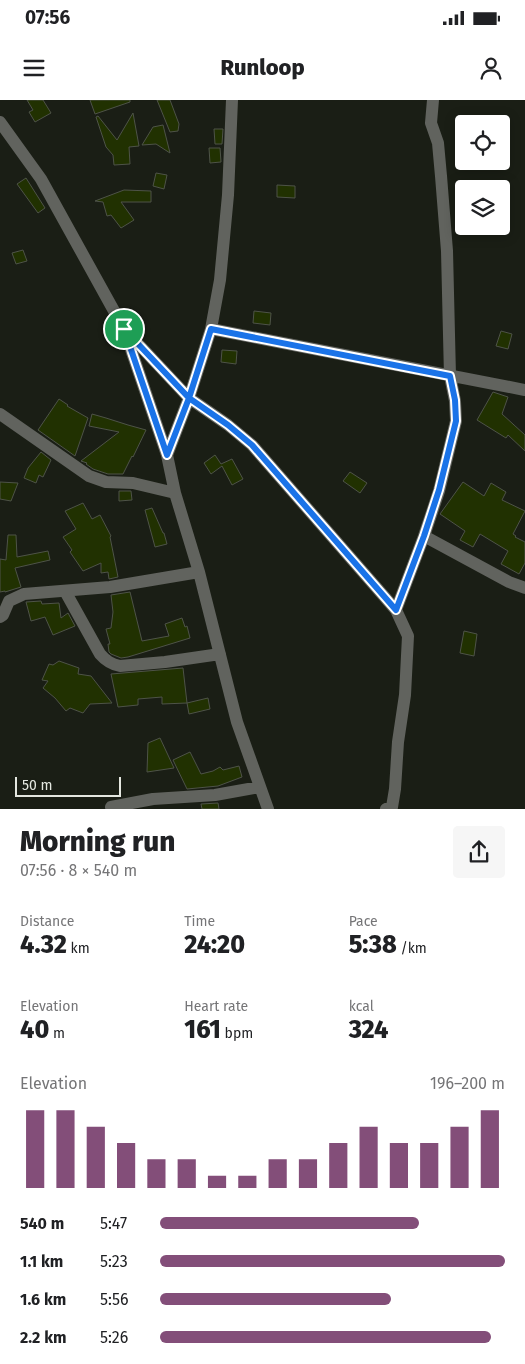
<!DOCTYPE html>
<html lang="en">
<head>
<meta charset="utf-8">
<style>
	:root { --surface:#fff; --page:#f6f6f6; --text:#202124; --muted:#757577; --accent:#834e79 }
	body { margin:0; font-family:"Fira Sans",sans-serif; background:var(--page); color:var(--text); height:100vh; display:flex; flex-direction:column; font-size:19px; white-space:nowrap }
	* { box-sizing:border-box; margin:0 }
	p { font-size:16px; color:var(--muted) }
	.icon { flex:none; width:28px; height:28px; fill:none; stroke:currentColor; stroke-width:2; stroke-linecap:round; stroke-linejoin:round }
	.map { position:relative; height:709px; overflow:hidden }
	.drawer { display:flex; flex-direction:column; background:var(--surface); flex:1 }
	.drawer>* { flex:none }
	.tools { position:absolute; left:455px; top:15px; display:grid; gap:10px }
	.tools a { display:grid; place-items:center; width:55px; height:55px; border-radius:5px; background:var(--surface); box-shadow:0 2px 12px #0003; font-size:25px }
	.scale { position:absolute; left:15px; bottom:12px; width:106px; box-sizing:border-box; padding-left:5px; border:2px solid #e4e7e0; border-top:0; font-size:14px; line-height:18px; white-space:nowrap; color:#e4e7e0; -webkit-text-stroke:4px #1a1e15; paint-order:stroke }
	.pin { position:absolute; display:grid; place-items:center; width:42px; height:42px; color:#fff; margin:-21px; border:2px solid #fff; border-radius:50%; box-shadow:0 1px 5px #0007 }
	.round { display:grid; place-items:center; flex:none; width:52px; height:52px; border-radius:5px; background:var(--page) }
	.summary { display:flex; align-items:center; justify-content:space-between; height:85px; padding:0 20px }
	h1 { font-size:28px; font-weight:800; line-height:38px }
	.metrics { display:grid; grid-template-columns:repeat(3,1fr); gap:8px; height:85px; padding:5px 20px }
	.metrics div { display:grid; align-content:center }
	.metrics b { font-size:25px; font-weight:800 }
	.metrics small { font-size:14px; font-weight:400 }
	.metrics p { font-size:14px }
	.chart { height:140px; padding:10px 20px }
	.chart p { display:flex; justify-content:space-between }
	.chart svg { width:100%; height:90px; margin-top:5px; stroke:var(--accent); stroke-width:6 }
	ul { padding:0 20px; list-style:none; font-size:16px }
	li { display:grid; grid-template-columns:80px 60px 1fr; align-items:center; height:38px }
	li i { height:12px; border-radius:6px; background:var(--accent) }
	.status { display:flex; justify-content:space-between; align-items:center; height:35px; padding:0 25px; background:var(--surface); direction:ltr }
	.status svg { height:14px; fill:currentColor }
	header { display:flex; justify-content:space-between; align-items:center; height:65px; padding:0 20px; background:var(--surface); font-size:22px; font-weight:800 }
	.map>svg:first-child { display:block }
	.building { fill:#213101; stroke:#4e5348 }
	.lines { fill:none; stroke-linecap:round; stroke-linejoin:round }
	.minor { stroke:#61635e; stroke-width:12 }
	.route-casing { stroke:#fff; stroke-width:10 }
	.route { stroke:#1a73e8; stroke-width:6 }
</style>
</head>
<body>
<div class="status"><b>07:56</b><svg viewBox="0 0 49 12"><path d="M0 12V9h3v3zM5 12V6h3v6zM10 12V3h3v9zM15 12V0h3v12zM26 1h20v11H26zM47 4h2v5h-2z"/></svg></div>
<header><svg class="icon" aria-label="menu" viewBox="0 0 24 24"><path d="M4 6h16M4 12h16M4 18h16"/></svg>Runloop<svg class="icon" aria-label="person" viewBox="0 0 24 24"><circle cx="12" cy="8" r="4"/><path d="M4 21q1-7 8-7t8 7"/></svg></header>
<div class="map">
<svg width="525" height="709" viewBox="0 0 525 709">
	<rect width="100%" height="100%" fill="#1a1e15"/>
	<!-- building -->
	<path class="building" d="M27 0H43L51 13 35 22 29 12 33 10Z
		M90 0H130V2L95 14Z
		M157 0H170L179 24 178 31 170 32Z
		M133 13 139 46 129 47 130 64 114 65 113 55 106 47 96 17 98 16 117 40Z
		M163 25 170 53 156 44 142 45 153 27Z
		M214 29H223L222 44H215Z
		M209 48H220L221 62 210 63Z
		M156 73 167 75 164 89 153 86Z
		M26 78 45 108 38 113 17 84Z
		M277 85 295 86V98L277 97Z
		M124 90 151 91V102H121L134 120 121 128 111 115 107 116 103 102 95 101Z
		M23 150 27 161 16 164 12 153Z
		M254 211 271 213 270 225 253 223Z
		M501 231 512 234 508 249 496 246Z
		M222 250 237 251 236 264 221 262Z
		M493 292 508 297 502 314 525 335V351L508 335 506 338 477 320Z
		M59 299 68 305 67 306 88 318 75 356 38 330Z
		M92 314 106 318 128 325 146 330 133 357 132 356 123 374H108L93 369 86 364 87 363 81 361 119 332 89 326Z
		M41 352 51 360 43 377 39 375 36 383 24 378 28 368Z
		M215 355 221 364 232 359 243 379 232 385 222 366 211 374 204 363Z
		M350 372 367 383 360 393 343 381Z
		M0 382 18 383 11 401 0 399Z
		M463 382 484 396 491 383 506 392 502 400 525 411 513 434 516 436 515 437 525 442V463L519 474 501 464 508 451 480 434 473 447 460 440 465 431 440 414Z
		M119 391H131L132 400 119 401Z
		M83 403 92 419 100 415 111 436 110 437 118 477 109 479 108 472 101 473V463L83 471 70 452 72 450 63 437 76 429 65 411Z
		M152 408 163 433H164L167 444 155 447 145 410Z
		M8 435H16L17 457 48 451 50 460 15 468 21 487 5 492V491L0 492V459L6 460Z
		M130 492 142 541 169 536 165 524 182 518 185 527 187 526 190 538 128 557 121 558 111 554 109 552 108 544H110L106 529 111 528 113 512 111 495Z
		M41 501 42 504 59 503 61 518 68 513 75 526 53 535 45 517 31 521 26 502Z
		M464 531 477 534 474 556 460 553Z
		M59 561 79 568 78 574 91 576 112 603 90 604 83 613 70 608 66 611 55 598 43 588 48 581 42 580 49 564 53 565Z
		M183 568 187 603 162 604V597L138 599V605L118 607 111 574Z
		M208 598 210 609 189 614 187 603Z
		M160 638 174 668 147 672 148 643Z
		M190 652 201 674 213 671 220 667 223 670 239 666 242 677 218 686 187 689 173 660Z
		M218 703 219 709H202L201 704Z"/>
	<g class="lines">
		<!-- minor -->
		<path class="minor" d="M0 22 41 79 124 229 167 355 175 393 199 472 237 622 268 709
			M211 229 525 290
			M127 232 189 298 228 325 252 345 396 510 408 536 405 595 398 642 395 689 392 707 386 709
			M0 314 89 376 106 382 133 383 175 393
			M167 355 189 298 211 229 220 180 228 95 232 0
			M424 436 509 482 525 488
			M65 491 100 554C106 561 111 564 120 566L165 562 220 554
			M396 510 424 436 439 391 456 321 455 301 450 276 447 151 441 76 438 43 431 23 433 0
			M0 517 3 515 9 501 24 494 110 487 199 472
			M111 707 153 699 215 695 260 687"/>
	</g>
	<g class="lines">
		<defs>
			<path id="route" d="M124 229 167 355 189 298 228 325 252 345 396 510 424 436 439 390 456 321 455 300 450 276 211 229 189 298 124 229"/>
		</defs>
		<!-- route casing -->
		<use href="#route" class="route-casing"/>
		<!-- route -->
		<use href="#route" class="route"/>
	</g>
</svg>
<div class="tools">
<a><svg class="icon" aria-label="locate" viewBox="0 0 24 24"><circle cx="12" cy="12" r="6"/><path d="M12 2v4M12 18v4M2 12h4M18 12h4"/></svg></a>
<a><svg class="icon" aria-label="layers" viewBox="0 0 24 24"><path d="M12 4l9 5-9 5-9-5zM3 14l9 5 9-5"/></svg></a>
</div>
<div class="scale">50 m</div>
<div class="pin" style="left:124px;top:229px;background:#1e9e55"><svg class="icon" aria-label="arrive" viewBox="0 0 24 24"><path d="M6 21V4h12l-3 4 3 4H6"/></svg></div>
</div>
<section class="drawer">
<div class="summary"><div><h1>Morning run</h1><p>07:56 · 8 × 540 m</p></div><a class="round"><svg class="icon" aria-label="share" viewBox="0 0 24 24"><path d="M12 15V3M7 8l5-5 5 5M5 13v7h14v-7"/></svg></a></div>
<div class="metrics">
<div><p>Distance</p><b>4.32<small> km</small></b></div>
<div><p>Time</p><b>24:20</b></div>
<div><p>Pace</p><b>5:38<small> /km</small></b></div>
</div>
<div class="metrics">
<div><p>Elevation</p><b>40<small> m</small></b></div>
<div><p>Heart rate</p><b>161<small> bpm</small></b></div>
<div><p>kcal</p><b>324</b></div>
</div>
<div class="chart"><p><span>Elevation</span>196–200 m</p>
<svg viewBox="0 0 160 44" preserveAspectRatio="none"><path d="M5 44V6M15 44V6M25 44V14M35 44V22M45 44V30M55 44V30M65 44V38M75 44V38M85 44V30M95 44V30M105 44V22M115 44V14M125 44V22M135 44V22M145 44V14M155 44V6"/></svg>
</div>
<ul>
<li><b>540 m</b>5:47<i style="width:75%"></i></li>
<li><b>1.1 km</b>5:23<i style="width:100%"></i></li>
<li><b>1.6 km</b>5:56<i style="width:67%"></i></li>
<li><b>2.2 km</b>5:26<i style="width:96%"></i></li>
</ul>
</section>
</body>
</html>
